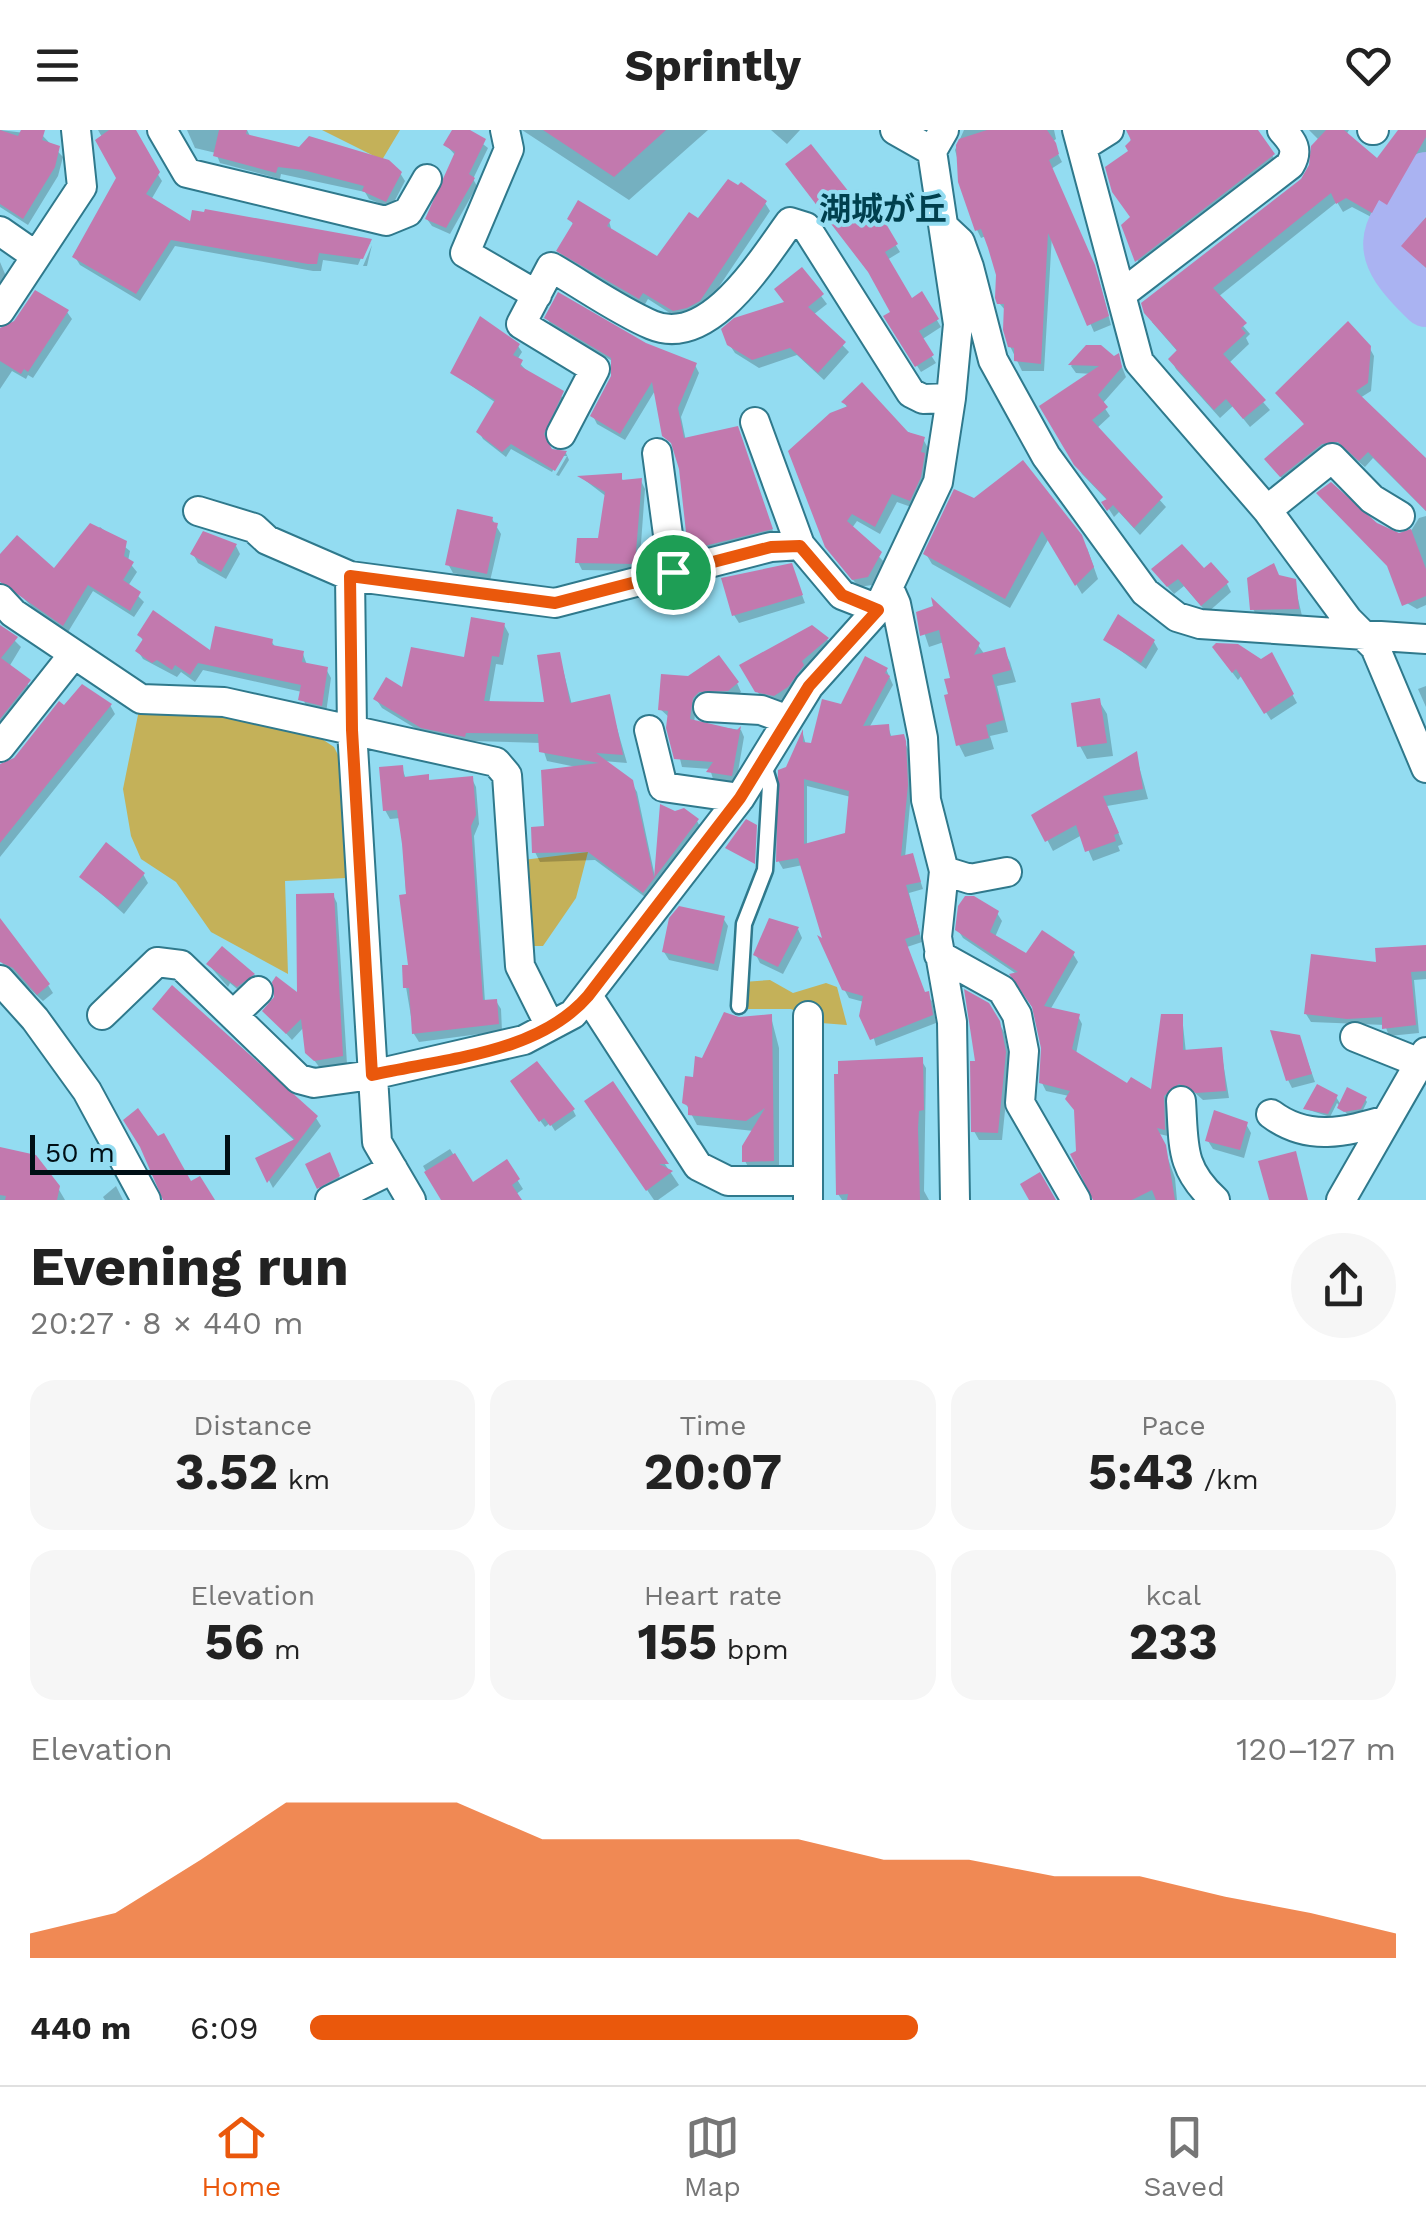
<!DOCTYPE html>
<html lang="en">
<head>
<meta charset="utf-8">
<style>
	:root { --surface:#fff; --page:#f6f6f6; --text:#222; --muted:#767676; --line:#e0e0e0; --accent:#ea580c }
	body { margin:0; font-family:"Work Sans","Noto Sans JP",sans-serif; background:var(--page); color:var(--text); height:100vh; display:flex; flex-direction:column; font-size:38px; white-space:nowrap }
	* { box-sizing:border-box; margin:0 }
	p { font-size:32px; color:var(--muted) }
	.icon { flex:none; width:55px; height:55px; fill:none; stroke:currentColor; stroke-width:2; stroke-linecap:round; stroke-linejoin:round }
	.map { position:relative; height:1070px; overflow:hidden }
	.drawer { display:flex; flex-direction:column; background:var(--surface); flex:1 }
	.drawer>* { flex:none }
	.scale { position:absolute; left:30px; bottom:25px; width:200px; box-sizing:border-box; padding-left:10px; border:5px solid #000f15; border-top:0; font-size:28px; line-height:35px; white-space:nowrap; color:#000f15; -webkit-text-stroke:8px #93dcf1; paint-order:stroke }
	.pin { position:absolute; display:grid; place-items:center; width:85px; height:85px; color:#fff; margin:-42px; border:5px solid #fff; border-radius:50%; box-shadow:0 2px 10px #0007 }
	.round { display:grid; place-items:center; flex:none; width:105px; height:105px; border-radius:52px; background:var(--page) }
	.summary { display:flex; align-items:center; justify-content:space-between; height:170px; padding:0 30px }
	h1 { font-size:55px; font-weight:700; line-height:75px }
	.stats { display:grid; grid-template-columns:repeat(3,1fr); gap:15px; height:170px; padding:10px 30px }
	.stats div { display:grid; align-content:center; border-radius:25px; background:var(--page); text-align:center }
	.stats b { font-size:50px; font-weight:700 }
	.stats small { font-size:28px; font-weight:400 }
	.stats p { font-size:28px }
	.chart { height:280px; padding:20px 30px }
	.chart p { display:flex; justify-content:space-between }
	.chart svg { width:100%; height:180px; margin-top:10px; fill:var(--accent); opacity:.7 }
	ul { padding:0 30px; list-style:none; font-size:32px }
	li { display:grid; grid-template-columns:160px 120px 1fr; align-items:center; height:75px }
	li i { height:25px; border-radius:12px; background:var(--accent) }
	header { display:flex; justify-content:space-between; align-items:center; height:130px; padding:0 30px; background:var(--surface); font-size:45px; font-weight:700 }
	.menu { display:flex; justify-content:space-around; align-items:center; height:140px; border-top:2px solid var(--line); background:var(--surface); font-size:28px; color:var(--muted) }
	.menu a { display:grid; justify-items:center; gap:5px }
	.menu .on { color:var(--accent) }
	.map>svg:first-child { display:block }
	.green { fill:#c4b159 }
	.shadow { fill:#0003; fill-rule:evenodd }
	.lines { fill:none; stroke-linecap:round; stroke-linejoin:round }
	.river { stroke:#aab3f2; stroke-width:48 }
	.building { fill:#c279ae; fill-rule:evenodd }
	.lane-casing { stroke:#2f798c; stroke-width:19 }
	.street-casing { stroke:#2f798c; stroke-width:32 }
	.lane { stroke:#fff; stroke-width:14 }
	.street { stroke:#fff; stroke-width:28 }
	.route-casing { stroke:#fff; stroke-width:20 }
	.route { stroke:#ea580c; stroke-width:12 }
	.labels { text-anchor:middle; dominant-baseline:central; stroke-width:8; stroke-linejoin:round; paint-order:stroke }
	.quarter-label { font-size:32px; font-weight:bold; fill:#00404e; stroke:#93dcf1 }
</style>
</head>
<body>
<header><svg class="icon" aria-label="menu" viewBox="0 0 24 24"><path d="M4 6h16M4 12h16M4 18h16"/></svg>Sprintly<svg class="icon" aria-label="heart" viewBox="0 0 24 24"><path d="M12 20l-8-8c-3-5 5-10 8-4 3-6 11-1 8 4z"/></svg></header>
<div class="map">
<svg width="1426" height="1070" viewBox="0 0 1426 1070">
	<rect width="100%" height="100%" fill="#93dcf1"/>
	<!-- green -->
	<path class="green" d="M322 0H400L382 30Z
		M139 580 213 582 319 607 334 617 342 633 346 748 285 751 288 844 211 802 176 752 141 729 131 706 123 659Z
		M588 722 576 768 543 816H529L523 730Z
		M770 850 793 863 826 853 837 857 847 895 821 893 791 879H741L743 852Z"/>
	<!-- shadow -->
	<path class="shadow" d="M0 0 42 5 63 27 58 46 28 95 0 77Z
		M98 0H130L162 51 151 70 191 95 372 114H367L358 135 323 130 321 141H313L175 116 140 171 80 135 75 127 122 43Z
		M187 0H247L251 8 400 43 405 51 391 78 369 69 365 62 281 44 280 49 220 33 216 23 195 18Z
		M455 0H465L488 18 473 49 477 56 450 104 432 96 427 89 456 26 446 15Z
		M522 0H708L629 70Z
		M771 0H800L787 14Z
		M1054 0 1056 9 1052 12 1062 32 1051 39 1098 146 1111 195 1094 202 1052 105 1044 241H1022L1010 216 1006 181 999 173 998 144 986 106 981 108 977 100 955 20 964 0Z
		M1130 0H1255L1278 34 1141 139 1124 96 1136 106Z
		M1309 0H1349L1346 5 1378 32 1399 0H1426V24L1393 83 1384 78 1377 90 1352 77 1343 82 1337 72 1218 167 1250 204 1246 208 1249 214 1229 233 1270 280 1250 297 1233 276 1220 288 1176 239 1171 229 1178 222 1152 192 1303 50 1320 11Z
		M792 41 847 63 849 72 876 100 884 96 900 122 887 130 912 171 922 165 941 197 921 210 936 233 921 242 886 187 893 183 874 149Z
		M765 73 770 81 704 179 679 189 648 169 644 176 564 129 559 121 574 96 570 89 609 91 612 102 658 129Z
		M372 115 367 136H363Z
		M0 132 8 151 0 164Z
		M802 140 827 174 813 185 849 222 824 250 797 225 759 238 735 223 729 214 786 173Z
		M67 182 72 189 33 248 28 245 26 249 12 241 0 259V199Z
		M547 188 645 215 695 235 699 243 681 287 686 311 741 307 775 407 694 427 682 338 656 259 625 310 597 294 593 286 613 247 614 232 551 195Z
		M518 216 522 222 517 230 525 239 566 270 546 313 551 321 566 323 569 330 559 346 556 345 567 326H561L552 342 511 319 506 327 483 309 479 302 496 273 453 243Z
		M1088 217 1114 230 1118 227 1126 247 1102 274 1110 286 1096 299 1166 377 1140 405 1119 382 1114 387 1105 373 1108 371 1082 344 1042 277 1093 244 1076 243 1071 236Z
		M1369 217 1374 226 1371 261 1360 268 1426 332V381L1373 328 1365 337 1342 318 1325 321 1286 353 1272 337 1306 296 1278 264Z
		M844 272 923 309 928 318 925 356 914 378 897 372 880 404 857 391 852 398 885 433 872 455 859 457 833 426 848 279Z
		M620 346 624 352 641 351 645 359 639 441 582 440 578 432 600 410 607 367 582 348Z
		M955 363 1087 418 1098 449 1082 464 1049 408 1010 478 932 434 926 424Z
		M1426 386V475L1417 479 1405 472 1375 395 1398 406 1409 404 1419 388Z
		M492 389 501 404 490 451 453 443 448 434Z
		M100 397 130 421 128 431 137 442 128 456 144 472 134 487 93 461 68 502 32 477 0 444V428L54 442Z
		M236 416 240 424 226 449 198 433 193 424Z
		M791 436 805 473 739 493 734 485Z
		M1204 442 1227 454 1231 462 1207 483 1184 456 1174 464 1159 447Z
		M1279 448 1294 451 1302 486 1258 488 1253 479Z
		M918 484 978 515 985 525 1004 520 1010 532 1016 552 997 556 1008 602 990 606 994 619 965 627 959 615 953 550 944 512 929 517Z
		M504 495 509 504 503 535 496 534 489 574 547 575 559 524 572 575 608 567 627 633 603 631 631 652 637 662 655 747 662 678 697 691 702 700 649 770 595 730 540 732 535 722 581 638 547 631 541 613 471 611 470 615 428 606 382 578 376 569 404 561 466 530Z
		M0 496 21 517 9 537 34 560 0 600Z
		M140 506 212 524 271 511 276 518 303 524 307 535 326 539 331 548 326 583 306 578 302 562 203 540 195 552 181 542 177 547 143 529 138 521 144 512Z
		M827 509 831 516 805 539 791 564 778 572 762 569 742 536Z
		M1106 510 1154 512 1158 519 1146 539Z
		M1220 526 1261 532 1271 526 1297 573 1271 590 1242 545 1238 550Z
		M886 539 893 555 869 598 888 597 892 608 902 607 909 621 911 664 905 728 912 726 923 759 909 763 922 812 907 817 925 864 932 871 936 893 876 916 864 872 849 868 844 859 803 735 783 739 779 732 780 642 787 639 803 604 806 615 813 616 842 576ZM807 656 851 667 848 705 807 715Z
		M663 546 737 553 741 562 733 568 696 577 694 593 741 600 744 607 736 653 713 649 710 639 682 637 670 588 660 579Z
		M1426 556V577L1418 559Z
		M1099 571 1107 584 1113 626 1087 629 1080 616Z
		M110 575 115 584 0 727V658L65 578Z
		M1136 625 1148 669 1107 676 1123 714 1118 716 1120 721 1093 731 1082 705 1053 721 1035 686Z
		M402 638 406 649 427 646 431 653 472 649 476 657 479 694 474 706 485 872 496 871 501 879 502 901 419 912 414 904 406 857 411 837 401 688 390 689 385 680Z
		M143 744 148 753 124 784 82 747Z
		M333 765 337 773 347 934 320 938 308 922 304 897 292 910 266 881 300 868Z
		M997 783 1002 791 995 807 1027 827 1073 824 1078 832 1050 880 1078 886 1082 894 1076 924 1128 956 1154 963 1182 886 1186 923 1221 920 1229 968 1203 970 1194 962 1176 963 1167 975 1168 1006 1159 1004 1175 1048 1177 1070H1094L1078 1023 1077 982 1069 966 1046 961 1042 953 1044 917 1035 878 1018 845 963 808 958 800Z
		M723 788 728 796 718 841 669 830 664 822Z
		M798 799 802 808 783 844 760 833 756 825Z
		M1426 817V849L1414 850 1419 903 1389 906 1385 895 1311 892 1306 884 1378 834Z
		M222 819 257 853 243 864 230 853 228 857 209 835Z
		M0 826 48 855 53 863 43 871 3 835Z
		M988 875 1004 902 1010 932 1002 1010H979L974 1001 978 934Z
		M155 879 316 988 321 996 273 1058 258 1029 296 1012Z
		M771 887 779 918V1041L751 1042 745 1031 754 1001 697 995 685 972 703 931 739 889Z
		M1299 907 1315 952 1292 958 1288 950Z
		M921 930 926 938 924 1061 929 1070H842L838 1064Z
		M612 955 679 1055 658 1070H654L595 984Z
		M516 958 573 980 576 986 555 1001 550 993 545 997Z
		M1336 967 1341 975 1365 969 1367 972 1362 982 1348 985 1337 973 1330 987 1306 979Z
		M1246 994 1251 1003 1244 1028 1213 1019 1208 1011Z
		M450 1019 472 1055 506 1032 523 1059 515 1065 519 1070H442L423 1036Z
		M0 1020 58 1058 65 1070H0Z
		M333 1034 343 1055 323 1066 319 1058Z
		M116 1056 123 1070H105L103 1067Z"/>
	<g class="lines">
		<!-- river -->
		<path class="river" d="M1426 46C1382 104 1367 117 1426 173"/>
	</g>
	<!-- building -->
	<path class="building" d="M0 0 18 6 21 0H45L42 10 60 16 55 37 23 89 0 74Z
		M109 0H136L160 42 146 64 190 91 192 80 204 82 205 79 372 109 363 129 319 123 317 134H308L171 110 136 164 72 127 116 48 95 10Z
		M219 0H247L246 4 299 17 309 6 389 30 402 42 386 72 362 61 364 56 303 40 278 37 276 43 213 26Z
		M452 0H470L486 9 469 44 475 48 446 98 425 89 455 22 443 15Z
		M543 0H666L614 47Z
		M987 0H1047L1056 13 1059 24 1049 30 1095 135 1109 186 1087 196 1048 103 1041 234 1014 231V218L1008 217 1003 200 1004 174H997L995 168 996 145 988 118 981 99 975 101 958 52 956 15 959 9Z
		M1126 0H1258L1275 24 1135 132 1121 95 1130 87 1112 62 1105 37 1128 21 1125 16 1131 10Z
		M1326 0H1344L1377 28 1398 0H1426V7L1387 75 1379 70 1372 83 1346 68 1336 74 1331 63 1213 158 1247 193 1241 198 1246 203 1223 224 1266 270 1243 289 1226 269 1214 280 1168 229 1177 220 1144 183 1141 173 1301 49 1309 35 1311 16Z
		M811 14 849 62 845 65 876 97 885 92 898 114 885 122 912 168 922 161 939 189 919 201 934 225 915 237 883 186 890 182 868 142 785 34Z
		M728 49 738 55 741 52 767 71 700 171 687 178 673 181 643 163 639 169 556 121 573 93 567 89 578 70 611 90 607 96 657 126 689 82 698 88Z
		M1426 87V138L1401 116Z
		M802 137 824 164 808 177 846 212 818 243 790 218 752 230 727 215 721 199 734 188 784 172 774 159Z
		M35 160 69 180 28 242 24 239 21 244 0 231V198L14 191Z
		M558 162 646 213 697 233 678 278 684 308 738 296 773 399 688 420 679 339 671 313 662 306 652 252 620 304 590 286 611 246V228L544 188Z
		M480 186 520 214 513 225 523 230 520 236 564 261 544 304 552 319 567 321 555 341 511 314 502 322 476 302 495 270 450 243Z
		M1348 191 1371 216 1368 253 1356 261 1426 328V381L1368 322 1359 331 1338 312 1322 314 1280 347 1264 329 1304 294 1275 263Z
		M1086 215H1101L1114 226 1119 223 1122 237 1098 265 1108 277 1092 290 1163 367 1134 398 1113 375 1107 381 1101 372 1107 369 1074 335 1039 276 1099 236 1068 235Z
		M862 252 908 302 925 307 921 322 925 323 921 347 910 371 892 364 875 397 852 384 847 391 882 422 868 447 852 450 825 417 788 321 830 283 848 276 841 272Z
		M1023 330 1082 405 1094 437 1075 456 1042 401 1005 469 923 424 954 359 974 368Z
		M622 343V350L642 348 635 434 575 433 577 408H598L605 362 577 346Z
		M1331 352 1377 393 1399 403 1411 399 1426 439V466L1402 476 1387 436 1316 363Z
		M457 379 493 387 492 392 498 393 487 444 445 435Z
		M90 393 127 411 124 426 134 432 123 450 141 462 130 481 88 455 63 496 0 452V424L17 405 54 438Z
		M203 401 237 414 221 442 190 424Z
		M1182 414 1204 438 1211 432 1229 452 1201 476 1178 449 1167 457 1151 439Z
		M792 433 803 465 732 486 721 448Z
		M1274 433 1279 445 1296 449 1299 479 1250 480 1247 448Z
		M931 467 980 513 974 525 1005 517 1011 540 992 545 1004 590 986 595 989 608 956 616 944 565 948 564 944 549 950 548 939 500 920 506 916 482 933 476Z
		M153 480 210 520 215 496 273 509 272 515 304 521 302 532 328 537 322 576 298 570 301 555 198 533 190 545 175 535 172 540 157 530 152 533 135 521 143 509 137 505Z
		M1118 484 1155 510 1141 533 1103 510Z
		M471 487 505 493 499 527 492 526 484 571 544 572 537 525 560 522 570 573 610 564 623 625 596 623 633 650 654 748 660 674 675 681 684 678 699 689 643 763 588 722 532 723 531 697 544 696 541 640 599 633 539 622 538 604 466 603 465 607 421 598 373 569 386 547 402 557 411 517 464 527Z
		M0 495 18 507 1 528 31 550 0 589Z
		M812 495 829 508 802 531 804 535 788 557 774 566 755 562 739 535Z
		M1216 513 1238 514 1261 529 1272 522 1294 564 1264 584 1236 539 1232 543 1212 517Z
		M719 525 739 552 728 561 699 562 693 568 690 589 737 600 741 596 732 646 706 642 713 632 674 629 666 598 668 581 658 580 661 544 688 546Z
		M865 526 888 538 885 543 890 546 863 596 889 594 890 606 904 604 906 611 908 655 901 726 913 723 921 752 906 755 920 804 905 809 925 862 929 861 933 885 870 910 859 886 863 866 842 860 817 805 822 808 798 728 776 732 778 640 786 637 803 599V612L811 613 822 569 841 574ZM804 649 849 661 845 703 804 714Z
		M82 554 112 574 0 713V634L14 628 59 571 64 575Z
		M1100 568 1107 613 1077 617 1071 573Z
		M1137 621 1143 659 1103 666 1119 703 1114 705 1116 711 1085 722 1076 695 1045 712 1031 685Z
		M403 635 404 647 429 644V650L473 646 476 685 471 696 483 870 497 869 499 894 412 904 409 858H403L402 835H408L399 765 406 764 402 714 397 680 383 681 379 637Z
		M746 689 757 695 755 734 725 718Z
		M106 712 145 743 118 777 79 747Z
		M334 763 343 926 314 931 305 923 301 889 286 904 262 881 274 867 272 852 276 846 297 862 296 764Z
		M965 766H974L999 781 990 802 1026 823 1042 800 1075 822 1044 876 1080 884 1072 919 1127 953 1131 947 1151 959 1161 884H1183V920L1222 917 1226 961 1196 963 1179 954 1164 966 1165 1000 1157 998 1166 1015 1175 1070H1156L1152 1060 1132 1070H1093L1070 1024 1076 1021 1074 980 1065 969 1070 961 1039 953 1041 918 1032 877 1009 844 1018 842 955 800 958 776Z
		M679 776 725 786 714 834 662 822 669 788Z
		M0 788 50 854 37 865 13 838 0 832Z
		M769 788 799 797 778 837 753 825Z
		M1426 815V841L1411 842 1416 895 1382 899V887L1347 889 1304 884 1311 824 1376 832 1375 818Z
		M222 816 255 844 237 857 206 834Z
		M172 855 318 986 267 1053 255 1028 295 1009 152 879Z
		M964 859 989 873 1000 891 1006 922 998 1003 971 1002 970 931H975Z
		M724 882 739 887 772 884 774 1031 742 1032V1016L765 978 746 991 688 985V976L682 973 685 946 693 947 695 926 702 928Z
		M1270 900 1300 905 1312 944 1286 951Z
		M923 927 924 980 919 981 918 998 920 1070H847L848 1064 836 1065 834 944H838V931Z
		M537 931 575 979 550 996 544 988 539 992 510 951Z
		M613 951 669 1034H659L673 1041 646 1061 584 971Z
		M1317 954 1338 965 1328 984 1303 979Z
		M1347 957 1367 967 1361 979 1344 982 1337 978Z
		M138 978 158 1006 164 1003 191 1051 200 1046 215 1070H163L140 1017 123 990Z
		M1214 980 1248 992 1240 1020 1205 1011Z
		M0 1017 36 1025 60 1056 57 1070H5L6 1066 0 1065Z
		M1296 1021 1308 1070H1269L1258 1031Z
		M330 1022 340 1046 317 1059 305 1034Z
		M455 1023 473 1052 507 1029 520 1049 512 1055 522 1070H441L424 1042Z
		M1040 1042 1056 1070H1029L1020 1054Z"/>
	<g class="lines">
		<defs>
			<path id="lane" d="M739 876 744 794 765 740 770 655 763 632"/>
			<path id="street" d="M162 0 187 43 386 91 408 82 427 49
				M505 0 509 19 465 123 537 165
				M895 0 932 21
				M1077 0 1139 232 1267 380 1348 490 1375 517 1426 638
				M1372 0H1374
				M1082 17 1109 0
				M944 97 960 112 969 137 993 230 1046 326 1145 462 1177 487 1200 494 1426 509
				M0 101 36 126
				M1123 163 1290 35C1299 20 1293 12 1282 0
				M0 181 82 57 76 0
				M755 292 800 415 842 465 878 479
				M561 304 595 239 521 194 551 137C584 156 617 180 652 195 709 219 762 130 790 92L806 97 911 263 923 269 951 268
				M657 323 673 442
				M1267 380 1332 328 1372 369 1400 386
				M198 381 254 398 267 410 350 446 555 473 771 417 800 415
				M350 446 352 600 377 1012 411 1070
				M889 458 896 474 923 608 926 670 944 741 937 807 952 892 955 1070
				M0 469 13 483 141 569 224 572 496 632 507 645 520 836 550 896
				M708 577 761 580 788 590
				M649 600 663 657 740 668
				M0 617 73 525
				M944 741 970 749 1007 742
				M939 825 1002 860 1017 885 1024 921 1020 973 1076 1070
				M0 850 35 889 87 961 146 1070
				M588 866 698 1036 728 1051H808
				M102 885 157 832 181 835 299 949 314 953 372 945 524 910 573 884 740 668 809 556 878 479 938 352 951 268 958 194 932 21 944 0
				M233 885 258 861
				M808 886V1069
				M1355 907 1420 933
				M1181 971C1184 1016 1180 1038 1215 1070
				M1271 984C1308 1012 1345 1002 1387 990
				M330 1070 393 1039
				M1341 1070 1426 922"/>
		</defs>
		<!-- lane casing -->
		<use href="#lane" class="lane-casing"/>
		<!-- street casing -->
		<use href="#street" class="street-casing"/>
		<!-- lane -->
		<use href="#lane" class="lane"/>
		<!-- street -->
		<use href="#street" class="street"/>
	</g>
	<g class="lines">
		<defs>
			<path id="route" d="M800 416 842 465 878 480 809 556 740 668 588 866C538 924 443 929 372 945L352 600 350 446 555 473 771 417Z"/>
		</defs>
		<!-- route casing -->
		<use href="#route" class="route-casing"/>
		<!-- route -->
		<use href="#route" class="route"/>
	</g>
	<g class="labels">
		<!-- quarter labels -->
		<g class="quarter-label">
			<text x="883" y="79">湖城が丘</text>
		</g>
	</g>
</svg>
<div class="scale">50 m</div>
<div class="pin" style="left:673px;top:442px;background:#1e9e55"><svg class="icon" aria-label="arrive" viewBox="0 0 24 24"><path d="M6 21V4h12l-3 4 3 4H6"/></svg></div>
</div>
<section class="drawer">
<div class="summary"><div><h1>Evening run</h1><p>20:27 · 8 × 440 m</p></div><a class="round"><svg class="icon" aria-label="share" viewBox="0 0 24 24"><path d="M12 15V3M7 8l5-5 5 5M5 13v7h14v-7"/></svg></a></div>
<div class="stats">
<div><p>Distance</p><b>3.52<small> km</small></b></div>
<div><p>Time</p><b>20:07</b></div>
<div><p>Pace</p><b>5:43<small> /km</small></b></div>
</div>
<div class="stats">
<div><p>Elevation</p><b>56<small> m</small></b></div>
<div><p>Heart rate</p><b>155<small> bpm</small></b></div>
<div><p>kcal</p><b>233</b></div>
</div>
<div class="chart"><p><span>Elevation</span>120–127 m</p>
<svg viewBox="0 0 160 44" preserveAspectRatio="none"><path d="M0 44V38L10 33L20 20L30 6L40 6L50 6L60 15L70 15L80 15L90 15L100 20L110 20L120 24L130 24L140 29L150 33L160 38V44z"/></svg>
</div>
<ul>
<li><b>440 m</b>6:09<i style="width:56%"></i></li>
</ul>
</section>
<nav class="menu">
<a class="on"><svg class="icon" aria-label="home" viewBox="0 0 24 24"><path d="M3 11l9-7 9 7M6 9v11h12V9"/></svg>Home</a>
<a><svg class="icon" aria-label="map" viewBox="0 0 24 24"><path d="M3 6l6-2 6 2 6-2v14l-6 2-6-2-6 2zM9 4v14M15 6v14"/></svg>Map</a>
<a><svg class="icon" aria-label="saved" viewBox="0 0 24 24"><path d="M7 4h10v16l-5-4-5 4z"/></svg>Saved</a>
</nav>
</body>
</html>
